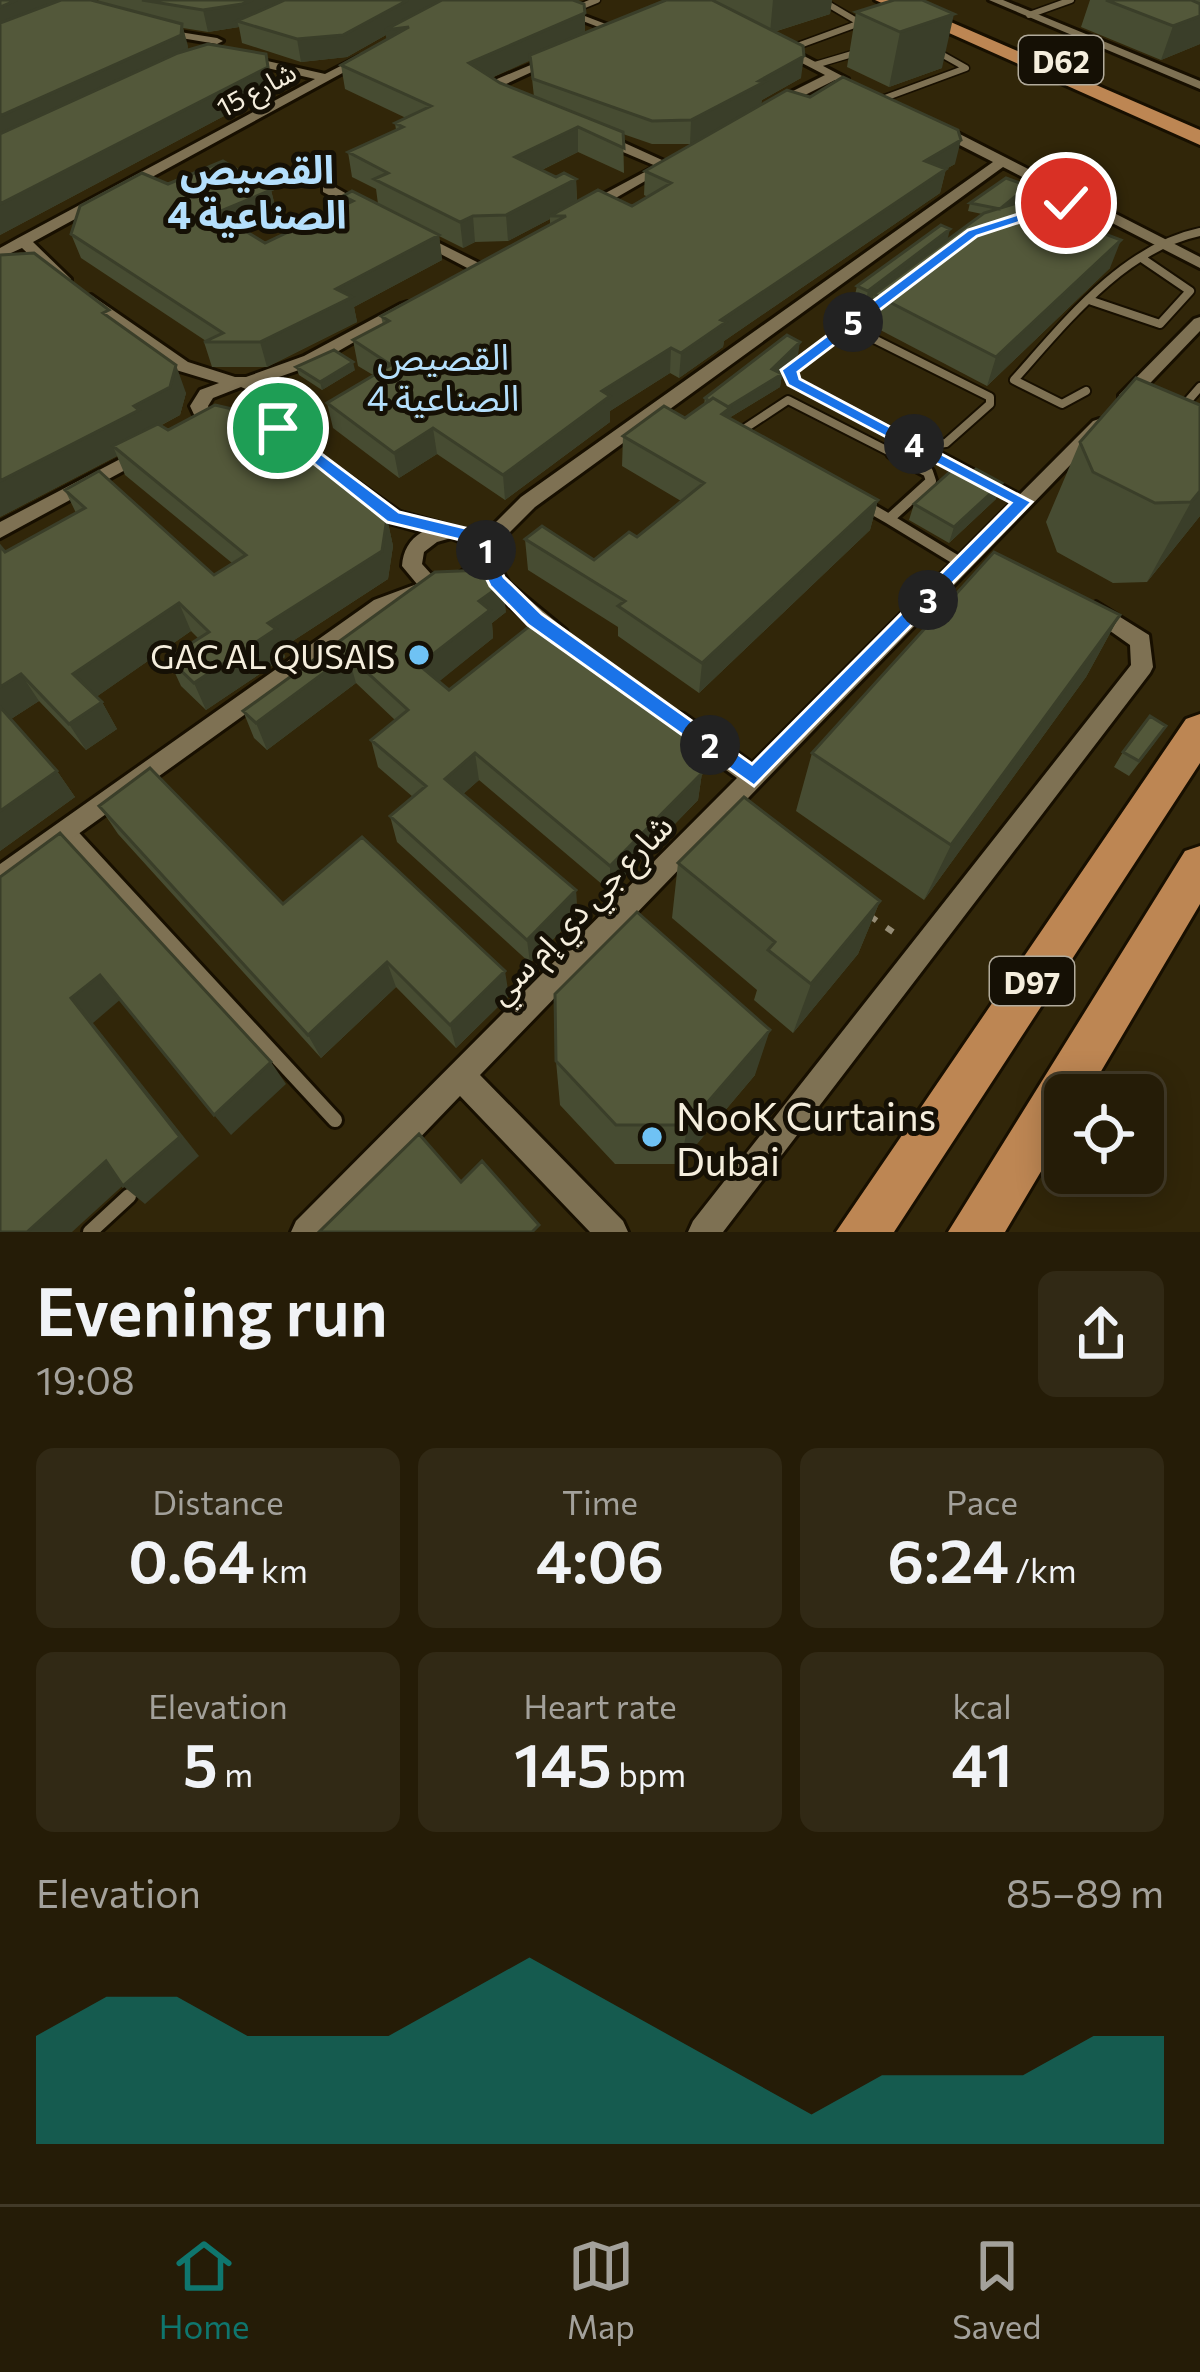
<!DOCTYPE html>
<html lang="en">
<head>
<meta charset="utf-8">
<style>
	:root { --surface:#251c07; --page:#312915; --text:#f1f3f6; --muted:#a3a19b; --line:#423a28; --accent:#0f766e }
	body { margin:0; font-family:Commissioner,"Noto Sans Arabic",sans-serif; background:var(--page); color:var(--text); height:100vh; display:flex; flex-direction:column; font-size:45px; white-space:nowrap }
	* { box-sizing:border-box; margin:0 }
	p { font-size:39px; color:var(--muted) }
	.icon { flex:none; width:66px; height:66px; fill:none; stroke:currentColor; stroke-width:2; stroke-linecap:round; stroke-linejoin:round }
	.map { position:relative; height:1232px; overflow:hidden }
	.sheet { display:flex; flex-direction:column; background:var(--surface); flex:1 }
	.sheet>* { flex:none }
	.tools { position:absolute; left:1044px; top:1074px; display:grid; gap:24px }
	.tools a { display:grid; place-items:center; width:120px; height:120px; border-radius:18px; background:var(--surface); box-shadow:0 6px 30px #0003,0 0 0 3px var(--line); font-size:60px }
	.pin { position:absolute; display:grid; place-items:center; width:102px; height:102px; color:#fff; margin:-51px; border:6px solid #fff; border-radius:50%; box-shadow:0 3px 12px #0007 }
	.km { position:absolute; width:60px; height:60px; margin:-30px; border-radius:50%; background:#222; color:#fff; font-size:33px; line-height:60px; text-align:center }
	.round { display:grid; place-items:center; flex:none; width:126px; height:126px; border-radius:18px; background:var(--page) }
	.summary { display:flex; align-items:center; justify-content:space-between; height:204px; padding:0 36px }
	h1 { font-size:66px; font-weight:600; line-height:90px }
	.metrics { display:grid; grid-template-columns:repeat(3,1fr); gap:18px; height:204px; padding:12px 36px }
	.metrics div { display:grid; align-content:center; border-radius:18px; background:var(--page); text-align:center }
	.metrics b { font-size:60px; font-weight:600 }
	.metrics small { font-size:33px; font-weight:400 }
	.metrics p { font-size:33px }
	.chart { height:336px; padding:24px 36px }
	.chart p { display:flex; justify-content:space-between }
	.chart svg { width:100%; height:216px; margin-top:12px; fill:var(--accent); opacity:.7 }
	.menu { display:flex; justify-content:space-around; align-items:center; height:168px; border-top:3px solid var(--line); background:var(--surface); font-size:33px; color:var(--muted) }
	.menu a { display:grid; justify-items:center; gap:6px }
	.menu .current { color:var(--accent) }
	.map>svg:first-child { display:block }
	.lines { fill:none; stroke-linecap:round; stroke-linejoin:round }
	.lane-far3-casing { stroke:#170f00; stroke-width:9 }
	.lane-far2-casing { stroke:#170f00; stroke-width:12 }
	.lane-far1-casing { stroke:#170f00; stroke-width:16 }
	.lane-casing { stroke:#170f00; stroke-width:20 }
	.street-casing { stroke:#170f00; stroke-width:6 }
	.primary-casing { stroke:#170f00; stroke-width:6 }
	.path { stroke:#958c75; stroke-width:6; stroke-dasharray:8 12; stroke-linecap:butt }
	.lane-far3 { stroke:#7e7153; stroke-width:6 }
	.lane-far2 { stroke:#7e7153; stroke-width:8 }
	.lane-far1 { stroke:#7e7153; stroke-width:10 }
	.lane { stroke:#7e7153; stroke-width:14 }
	.street { fill:#7e7153; fill-rule:evenodd }
	.primary { fill:#bd8653; fill-rule:evenodd }
	.wall { fill:#474c32; fill-rule:evenodd }
	.shaded-wall { fill:#3a3e29 }
	.building { fill:#53583a; stroke:#3a3e29; stroke-width:3 }
	.route { fill:#1a73e8; stroke:#fff; stroke-width:3 }
	.poi-dot { fill:#6fc2f4; stroke:#151005; stroke-width:4.5 }
	.labels { text-anchor:middle; dominant-baseline:central; stroke-width:10; stroke-linejoin:round; paint-order:stroke }
	.far-street-label { font-size:27px; fill:#f5eedd; stroke:#151005 }
	.shield { fill:#151005; stroke:#b2ab9c; stroke-width:3 }
	.shield-label { font-size:30px; font-weight:bold; fill:#f5eedd }
	.poi-label { font-size:33px; fill:#f5eedd; stroke:#151005; text-anchor:end }
	.street-label { font-size:33px; fill:#f5eedd; stroke:#151005 }
	.neighbourhood-label { font-size:36px; fill:#b4dffc; stroke:#151005 }
	.far-district-label { font-size:39px; font-weight:bold; fill:#b4dffc; stroke:#151005 }
	.near-poi-label { font-size:39px; fill:#f5eedd; stroke:#151005; text-anchor:start }
</style>
</head>
<body>
<div class="map">
<svg width="1200" height="1232" viewBox="0 0 1200 1232">
	<rect width="100%" height="100%" fill="#312609"/>
	<g class="lines">
		<defs>
			<path id="lane-far3" d="M570 11 597 0
				M1029 15 1071 0
				M789 49 860 23 821 0
				M815 65 859 52
				M882 99 966 68 934 50"/>
			<path id="lane-far2" d="M1028 214 1080 201
				M1092 301 1160 324 1190 291 1143 259
				M880 302 789 371 790 379 937 456
				M848 326 990 397V404L946 443 923 446
				M1086 391 1062 404 1014 380C1064 324 1123 248 1200 232
				M1180 410 1200 387
				M780 456 744 436V429L788 400 898 456"/>
			<path id="lane-far1" d="M774 453 889 519 931 481 928 472 892 453
				M931 453 1023 502
				M889 519 963 564"/>
			<path id="lane" d="M67 830 335 1120
				M90 1232 129 1196"/>
			<path id="street" d="M528 0H543L624 31 614 33Z
				M989 0H1003L1200 81V89Z
				M161 29 217 38 223 41 217 44 157 34V30Z
				M775 45H783L848 79 842 83 835 80 775 110H767V104L825 75 775 49Z
				M245 56 325 74 360 56 370 58 33 242 71 279V285H61L22 248 0 258V248L18 238 315 79 241 62 239 60Z
				M552 56 562 58 506 84 504 91 516 99V105H508L492 92 497 79Z
				M934 126H944L1200 257V268L1003 167 535 507 508 534 495 558 509 583 566 630 569 636 566 642H550L495 593 485 576 460 591 435 589 432 594 388 612 0 890V864L374 600 417 584 402 566C403 551 409 540 422 532L386 522 325 477 323 473 325 469H339L400 512 487 536 493 525 521 497 993 162 934 132ZM451 538 472 546 474 563 456 575 431 574 422 564 424 552 437 542Z
				M597 135H607L673 165 593 211H583V205L656 166 597 141Z
				M323 186H333L373 209 361 212 323 192Z
				M415 231 483 265 486 268 473 271 410 238V232Z
				M91 295 188 362 235 377H246L304 356 401 304 407 302 415 307 316 364 262 383 275 391 274 405 303 446 294 452 288 450 264 416C242 431 221 431 197 421L190 406 200 390 219 383 176 370 85 303V297ZM241 387 258 394 259 401C246 416 230 421 211 414L208 406 213 398Z
				M1200 317V331L1131 403H1119V395L1194 319Z
				M1099 419 1108 425 1105 429 480 1075 623 1221 628 1232H590L460 1096 329 1232H291L296 1221 737 778 668 728 665 721 668 714 676 712 684 714 752 763 1093 421Z
				M145 446 151 448 154 452 151 456 0 538V522Z
				M1096 602 1149 635 1153 667 1150 673 723 1232H688L693 1221 1131 665 1130 645 1089 616 1086 610Z"/>
			<path id="primary" d="M875 0H900L1200 130V145Z
				M1200 714V763L894 1232H836L1186 719Z
				M1200 846V904L1087 1095H1065V1131L1005 1232H948L1185 851Z"/>
		</defs>
		<!-- lane-far3 casing -->
		<use href="#lane-far3" class="lane-far3-casing"/>
		<!-- lane-far2 casing -->
		<use href="#lane-far2" class="lane-far2-casing"/>
		<!-- lane-far1 casing -->
		<use href="#lane-far1" class="lane-far1-casing"/>
		<!-- lane casing -->
		<use href="#lane" class="lane-casing"/>
		<!-- street casing -->
		<use href="#street" class="street-casing"/>
		<!-- primary casing -->
		<use href="#primary" class="primary-casing"/>
		<!-- path -->
		<path class="path" d="M870 916 900 937"/>
		<!-- lane-far3 -->
		<use href="#lane-far3" class="lane-far3"/>
		<!-- lane-far2 -->
		<use href="#lane-far2" class="lane-far2"/>
		<!-- lane-far1 -->
		<use href="#lane-far1" class="lane-far1"/>
		<!-- lane -->
		<use href="#lane" class="lane"/>
		<!-- street -->
		<use href="#street" class="street"/>
		<!-- primary -->
		<use href="#primary" class="primary"/>
	</g>
	<!-- wall -->
	<path class="wall" d="M0 0 99 2 98 0H581L577 1 585 33 666 0H832L830 14 774 32 801 78 762 100 761 104 955 164 946 169 940 193 724 341 723 347 679 378 670 373 610 411V422L505 500 437 454 399 478 333 428 327 403 373 375 358 366 353 340 383 325 381 316 550 225V219L508 241 475 242 463 248 439 236 442 260 354 307 357 322 267 367H212L204 342 206 341 81 258 71 234 168 184 271 190 277 214 242 229 265 243 345 205 343 196 378 204 376 189 352 177 348 152 396 130 395 123 406 118 345 89 341 65 387 40 386 35 347 57 301 62 242 43 239 27 208 32 183 28 188 50 266 54 273 90 0 235ZM530 60 534 97 500 83 491 78ZM742 116 645 171 644 195 648 197 632 206 577 202 576 179 556 177 542 170 578 152 624 173 623 134 652 144H690Z
		M894 0 942 68 889 87 847 67 856 12Z
		M1090 0H1200V44L1161 60 1081 27Z
		M1028 186 1026 194 1013 204 1110 268 987 386 867 323 873 298 865 304 854 299 857 286 947 240 982 214 968 211 970 203Z
		M113 320 186 393 180 415 160 426 168 430 354 495 387 518 393 546 388 579 282 648 285 657 206 710 181 686 168 658 198 638 191 631 96 697 102 702 117 729 86 750 39 701 11 719 57 771 75 797 0 851 5 552 76 513 65 490 214 575 232 563 125 475 117 456 0 517Z
		M798 355 780 373 782 374 780 387 729 418 878 500 870 530 699 693 618 636V627L528 570 525 539 594 560 637 537 681 501 622 466 623 436 685 418 704 404 705 398Z
		M296 367 355 370 322 390 299 375Z
		M1136 378 1200 516 1147 582 1113 583 1057 552 1046 522 1080 442Z
		M996 499 949 543 909 520 914 504Z
		M435 572 506 612 492 623 493 638 439 681 449 690 702 773 698 800 610 891 479 780 463 794 576 890 577 915 530 963 397 842 390 816 413 797 378 767 371 740 395 720 356 683 267 750 254 738 243 711Z
		M1120 615 1086 677 924 900 796 811 812 753Z
		M1156 741 1129 776 1114 767 1123 752Z
		M99 806 283 904 509 996 456 1048 396 987 321 1058 118 834Z
		M678 863 880 901 858 954 793 1033 754 1000 757 990 672 918Z
		M556 1061 755 1075 680 1164H615L560 1105Z"/>
	<!-- shaded-wall -->
	<path class="shaded-wall" d="M17 0H78L0 32V7Z
		M253 0H315L237 21 239 27 208 32 203 10Z
		M408 0H450L409 27 389 53 386 35 347 57 301 62 297 39Z
		M773 0H832L830 14 770 33Z
		M585 13V36L471 87 469 63Z
		M954 14 942 68 889 87 900 32Z
		M1200 16V44L1161 60 1173 26Z
		M182 24 188 46 187 57 0 144V116Z
		M266 54 273 90 0 235V204Z
		M804 56 801 78 762 100 761 105 690 144 691 120Z
		M578 127V152L517 182 515 157Z
		M961 140 955 164 946 169 940 193 724 341 723 347 679 378 681 353 925 161Z
		M576 179 577 204 550 216V219L508 241 506 215Z
		M1028 186 1026 194 997 217 1000 209Z
		M271 190 277 214 223 238 216 213Z
		M473 216 475 242 463 248 460 222Z
		M950 229 947 242 874 294 873 298 865 304 868 291Z
		M439 235 442 260 354 307 357 322 267 367 260 342 336 289Z
		M1121 240 1110 268 987 386 996 357Z
		M800 342 798 355 773 379 782 374 780 387 729 418 722 414 724 409 772 369Z
		M671 348 670 373 610 411V422L505 500 503 475 602 391Z
		M353 362 355 370 322 390 320 382Z
		M176 365 186 393 180 415 148 432 113 446 117 456 0 517V481L134 406Z
		M433 428 437 454 399 478 394 453Z
		M1002 483 996 499 949 543 954 527Z
		M1200 491V516L1147 582 1191 502Z
		M878 500 870 530 699 693 702 663Z
		M387 518 393 546 388 579 282 648 285 657 206 710 194 683 268 623Z
		M503 584 506 612 492 623 493 638 425 693 419 665 479 601Z
		M179 603 191 631 89 702 73 674Z
		M1120 615 1086 677 924 900 951 845Z
		M348 655 356 683 267 750 256 723Z
		M21 674 39 701 8 721 0 710V687Z
		M102 702 117 729 86 750 69 724Z
		M475 753 479 780 450 806 445 779Z
		M57 771 75 797 0 851V811Z
		M702 773 698 800 610 891V866Z
		M576 890 577 915 530 963 527 940Z
		M880 901 858 954 793 1033 811 984Z
		M387 962 396 987 321 1058 308 1035Z
		M505 971 509 996 456 1048 450 1025Z
		M100 975 121 999 93 1023 199 1156 145 1204 123 1186 71 998Z
		M770 1030 755 1075 680 1164 688 1125Z
		M271 1062 286 1084 231 1135 214 1115Z
		M106 1161 129 1180 72 1232H27Z"/>
	<!-- building -->
	<path class="building" d="M0 0H17L0 7Z
		M61 0H91L182 24 181 35 0 116V23Z
		M142 0H253L242 4 203 10Z
		M285 0H408L343 35 297 39 237 21Z
		M442 0H573L584 4 585 13 469 63 500 83 623 132 624 148 578 127 515 157 556 177 564 173 576 179 506 215 473 216 460 222 374 179 388 173 348 152 403 127 395 123 431 106 341 65 409 27 385 30Z
		M666 0H712L803 46 804 56 759 81 764 82 691 120 652 121 533 79 530 55Z
		M894 0H922L954 14 900 32 856 12Z
		M1106 0H1191L1200 4V16L1173 26Z
		M208 44 266 54 268 67 0 204V134L178 53Z
		M843 77 958 130 961 140 925 161 946 169 721 320 726 322 681 353 671 348 602 391 610 396 503 475 433 428 394 453 327 403 391 365 353 340 389 321 381 316 566 216H550L598 190 632 206 671 183 645 171 787 90 810 97Z
		M223 161 271 190 216 213 265 243 353 201 343 196 352 191 439 235 336 289 352 297 260 342H204L223 333 71 234 80 206 142 173 168 184Z
		M1006 178 1028 186 1000 209 970 203Z
		M1024 201 1084 235 1092 229 1121 240 996 357 874 294 984 213Z
		M941 225 950 229 868 291 857 286Z
		M34 253 109 310 103 313 176 365 170 387 134 406 139 410 0 481V255Z
		M787 335 800 342 772 369 782 374 728 407 713 398 709 401 705 398Z
		M334 350 353 362 320 382 296 367Z
		M1136 378 1200 405V491L1191 502 1155 503 1093 472 1080 442Z
		M713 398 730 408 722 414 878 500 702 663 618 606 625 601 525 539 542 526 594 560 629 532 637 537 704 483 623 436 664 406 685 418Z
		M215 405 245 412 304 447 352 483 344 488 387 518 382 551 268 623 276 629 194 683 168 658 209 632 179 603 73 674 102 702 69 724 21 674 0 687V546L5 552 85 508 65 490 99 471 214 575 246 555 113 446 158 424 168 430Z
		M976 469 1002 483 954 527 914 504 952 470 967 478Z
		M994 552 1120 615 951 845 812 753Z
		M484 570 503 584 479 601 490 610 419 665 449 690 541 617 698 728 702 773 610 866 475 753 445 779 576 890 527 940 390 816 426 786 371 740 408 710 348 655 256 723 243 711 435 572Z
		M0 707 57 771 0 811Z
		M1150 716 1166 726 1139 761 1123 752Z
		M150 768 283 904 362 837 505 971 450 1025 387 962 308 1035 99 806Z
		M744 797 880 901 811 984 768 950 775 942 678 863Z
		M60 833 271 1062 214 1115 100 975 71 998 180 1137 123 1186 106 1161 27 1232H0V877Z
		M637 912 770 1030 688 1125H616L556 1061 555 994Z
		M419 1134 461 1182 482 1161 539 1225 532 1232H319Z"/>
	<!-- route -->
	<path class="route" d="M1066 199 1070 206 977 236 798 372 800 379 1032 502 754 786 528 625 490 586 469 542 387 522 269 428 283 425 399 512 482 532 504 577 542 614 752 764 1011 503 788 385 781 370 968 230Z"/>
	<!-- markers -->
	<g class="poi-dot">
		<circle cx="419" cy="655" r="12"/>
		<circle cx="652" cy="1137" r="12"/>
	</g>
	<g class="labels">
		<!-- far-street labels -->
		<g class="far-street-label">
			<text transform="translate(256 89) rotate(-28)">شارع 15</text>
		</g>
		<!-- shield labels -->
		<g class="shield">
			<rect x="1019" y="36" width="84" height="48" rx="9"/>
			<rect x="990" y="957" width="84" height="48" rx="9"/>
		</g>
		<g class="shield-label">
			<text x="1061" y="60">D62</text>
			<text x="1032" y="981">D97</text>
		</g>
		<!-- poi labels -->
		<g class="poi-label">
			<text x="395" y="655">GAC AL QUSAIS</text>
		</g>
		<!-- street labels -->
		<g class="street-label">
			<text transform="translate(579 908) rotate(-46)">شارع جي دي إم سي</text>
		</g>
		<!-- neighbourhood labels -->
		<g class="neighbourhood-label">
			<text x="443" y="355">القصيص<tspan x="443" dy="41">الصناعية 4</tspan></text>
		</g>
		<!-- far-district labels -->
		<g class="far-district-label">
			<text x="257" y="168">القصيص<tspan x="257" dy="45">الصناعية 4</tspan></text>
		</g>
		<!-- near-poi labels -->
		<g class="near-poi-label">
			<text x="676" y="1115">NooK Curtains<tspan x="676" dy="45">Dubai</tspan></text>
		</g>
	</g>
</svg>
<div class="tools">
<a><svg class="icon" aria-label="locate" viewBox="0 0 24 24"><circle cx="12" cy="12" r="6"/><path d="M12 2v4M12 18v4M2 12h4M18 12h4"/></svg></a>
</div>
<div class="pin" style="left:278px;top:428px;background:#1e9e55"><svg class="icon" aria-label="arrive" viewBox="0 0 24 24"><path d="M6 21V4h12l-3 4 3 4H6"/></svg></div>
<div class="pin" style="left:1066px;top:203px;background:#d93025"><svg class="icon" aria-label="check" viewBox="0 0 24 24"><path d="M5 12l5 5 9-10"/></svg></div>
<b class="km" style="left:486px;top:550px">1</b>
<b class="km" style="left:710px;top:745px">2</b>
<b class="km" style="left:928px;top:600px">3</b>
<b class="km" style="left:914px;top:444px">4</b>
<b class="km" style="left:853px;top:322px">5</b>
</div>
<section class="sheet">
<div class="summary"><div><h1>Evening run</h1><p>19:08</p></div><a class="round"><svg class="icon" aria-label="share" viewBox="0 0 24 24"><path d="M12 15V3M7 8l5-5 5 5M5 13v7h14v-7"/></svg></a></div>
<div class="metrics">
<div><p>Distance</p><b>0.64<small> km</small></b></div>
<div><p>Time</p><b>4:06</b></div>
<div><p>Pace</p><b>6:24<small> /km</small></b></div>
</div>
<div class="metrics">
<div><p>Elevation</p><b>5<small> m</small></b></div>
<div><p>Heart rate</p><b>145<small> bpm</small></b></div>
<div><p>kcal</p><b>41</b></div>
</div>
<div class="chart"><p><span>Elevation</span>85–89 m</p>
<svg viewBox="0 0 160 44" preserveAspectRatio="none"><path d="M0 44V22L10 14L20 14L30 22L40 22L50 22L60 14L70 6L80 14L90 22L100 30L110 38L120 30L130 30L140 30L150 22L160 22V44z"/></svg>
</div>
</section>
<nav class="menu">
<a class="current"><svg class="icon" aria-label="home" viewBox="0 0 24 24"><path d="M3 11l9-7 9 7M6 9v11h12V9"/></svg>Home</a>
<a><svg class="icon" aria-label="map" viewBox="0 0 24 24"><path d="M3 6l6-2 6 2 6-2v14l-6 2-6-2-6 2zM9 4v14M15 6v14"/></svg>Map</a>
<a><svg class="icon" aria-label="saved" viewBox="0 0 24 24"><path d="M7 4h10v16l-5-4-5 4z"/></svg>Saved</a>
</nav>
</body>
</html>
